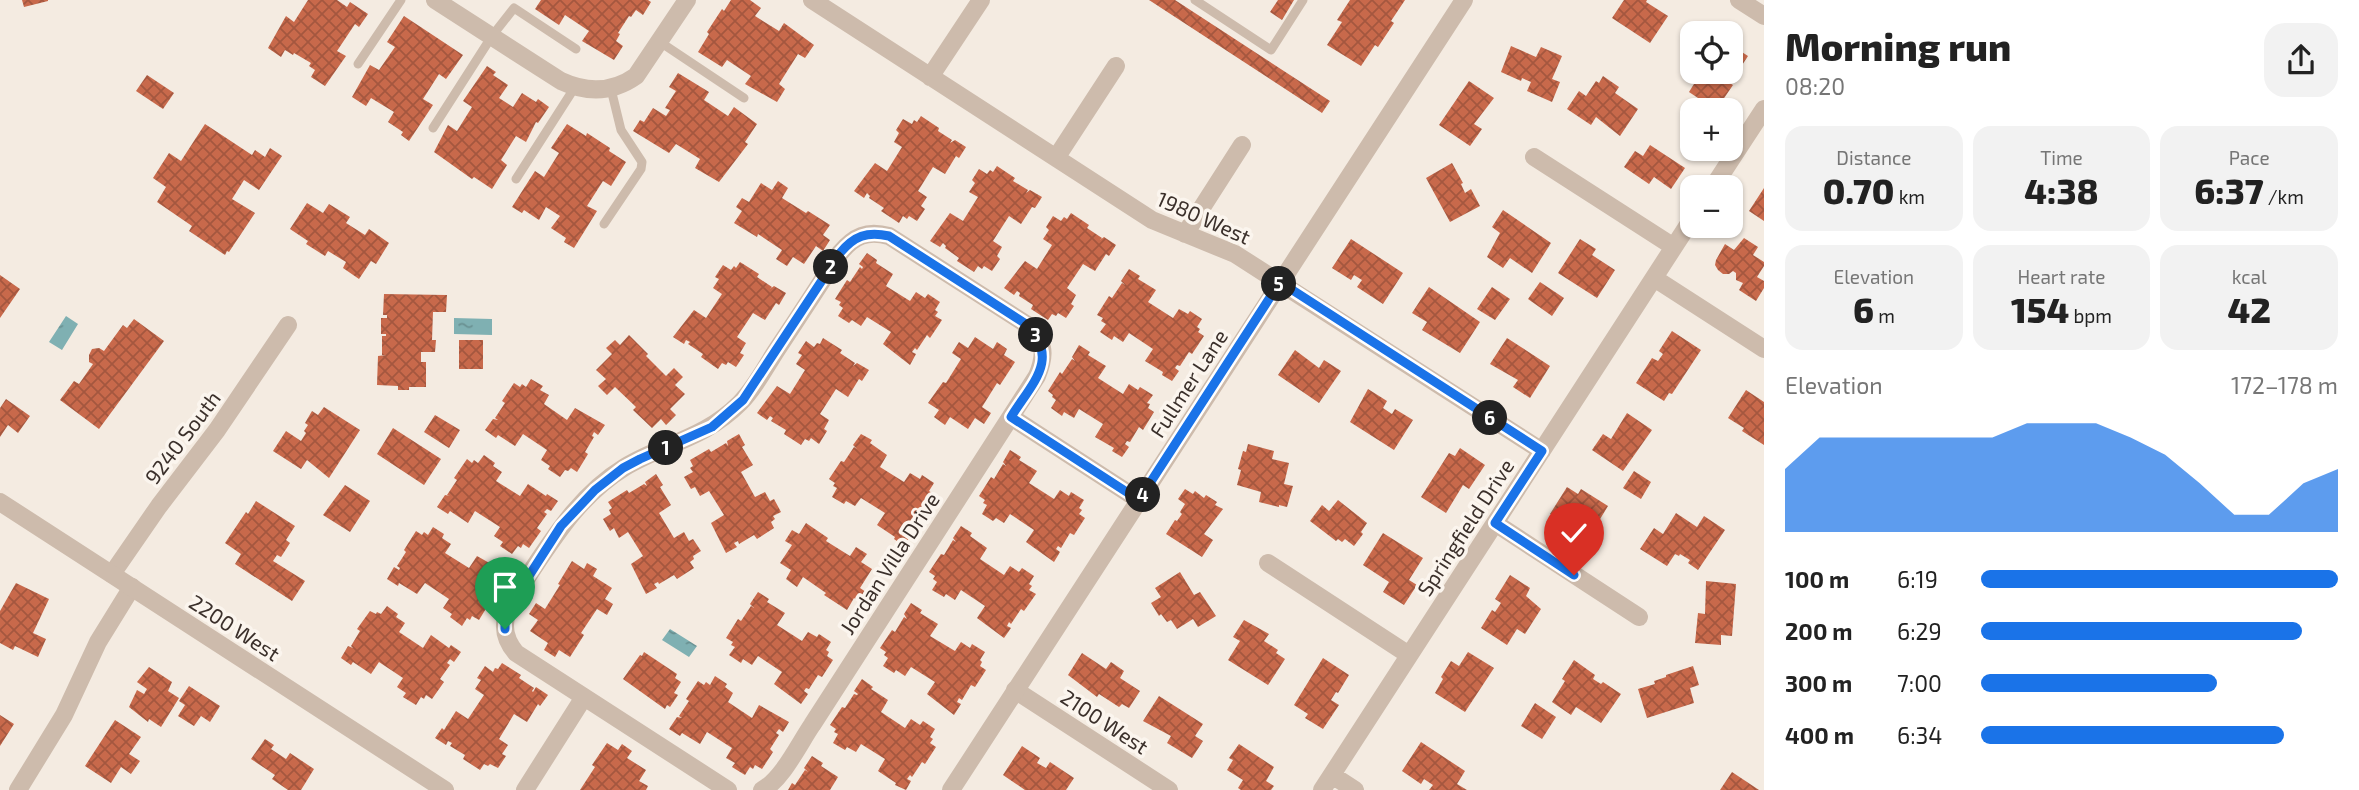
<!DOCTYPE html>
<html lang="en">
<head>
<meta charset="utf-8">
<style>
	:root { --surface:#fff; --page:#f2f2f2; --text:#222; --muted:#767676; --accent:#1a73e8 }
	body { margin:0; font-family:"Exo 2",sans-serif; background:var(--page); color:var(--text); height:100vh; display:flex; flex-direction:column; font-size:26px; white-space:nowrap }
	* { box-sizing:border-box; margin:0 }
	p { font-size:23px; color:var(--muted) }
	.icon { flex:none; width:38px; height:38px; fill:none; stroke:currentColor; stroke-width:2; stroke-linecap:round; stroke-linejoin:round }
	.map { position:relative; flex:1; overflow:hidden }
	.details { display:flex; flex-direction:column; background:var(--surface); width:595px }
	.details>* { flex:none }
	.tools { position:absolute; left:1680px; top:21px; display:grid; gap:14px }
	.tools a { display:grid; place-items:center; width:63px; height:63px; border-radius:14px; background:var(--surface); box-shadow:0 2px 5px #0004; font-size:35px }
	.pin { position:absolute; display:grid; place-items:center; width:60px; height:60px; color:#fff; margin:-72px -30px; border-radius:50% 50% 50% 0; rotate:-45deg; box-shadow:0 0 7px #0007 }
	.pin .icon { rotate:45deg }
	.km { position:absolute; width:35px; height:35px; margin:-18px; border-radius:50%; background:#222; color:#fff; font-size:19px; line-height:35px; text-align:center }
	.round { display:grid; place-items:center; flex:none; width:74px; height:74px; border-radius:21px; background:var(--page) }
	.head { display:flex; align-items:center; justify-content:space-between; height:119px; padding:0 21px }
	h1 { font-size:38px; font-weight:800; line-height:52px }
	.metrics { display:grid; grid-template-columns:repeat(3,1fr); gap:10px; height:119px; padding:7px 21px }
	.metrics div { display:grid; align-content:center; border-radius:18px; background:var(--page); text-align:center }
	.metrics b { font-size:35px; font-weight:800 }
	.metrics small { font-size:19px; font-weight:400 }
	.metrics p { font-size:19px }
	.chart { height:196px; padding:14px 21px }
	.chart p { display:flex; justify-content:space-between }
	.chart svg { width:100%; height:126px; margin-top:7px; fill:var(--accent); opacity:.7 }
	ul { padding:0 21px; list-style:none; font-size:23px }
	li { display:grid; grid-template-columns:112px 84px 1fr; align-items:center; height:52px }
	li i { height:18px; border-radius:9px; background:var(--accent) }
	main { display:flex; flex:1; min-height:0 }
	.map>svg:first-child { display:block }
	.water { fill:url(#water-ripples) }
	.building { fill:url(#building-cross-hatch) }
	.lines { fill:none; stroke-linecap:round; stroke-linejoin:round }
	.service { stroke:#cdbbac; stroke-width:9 }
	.minor { stroke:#cdbbac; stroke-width:18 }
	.tertiary { stroke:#cdbbac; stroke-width:18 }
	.route-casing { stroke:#fff; stroke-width:14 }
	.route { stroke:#1a73e8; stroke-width:9 }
	.labels { text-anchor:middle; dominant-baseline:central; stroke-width:7; stroke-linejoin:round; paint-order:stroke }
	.street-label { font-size:21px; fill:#3b302b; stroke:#fbf5ee }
</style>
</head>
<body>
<main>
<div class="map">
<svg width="1764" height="790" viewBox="0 0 1764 790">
	<defs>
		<pattern id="water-ripples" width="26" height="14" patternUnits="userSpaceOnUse" patternTransform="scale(1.75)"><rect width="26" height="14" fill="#7fb0b2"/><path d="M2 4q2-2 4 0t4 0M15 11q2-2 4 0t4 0" fill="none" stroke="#699091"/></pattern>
		<pattern id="building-cross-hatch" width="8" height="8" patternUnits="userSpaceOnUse" patternTransform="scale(1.75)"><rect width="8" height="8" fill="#c8694b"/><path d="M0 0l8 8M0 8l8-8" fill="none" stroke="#a4573f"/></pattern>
	</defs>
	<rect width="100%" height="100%" fill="#f4ebe1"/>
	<!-- water -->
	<path class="water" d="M66 316 78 324 62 350 49 342Z
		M454 318 492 319V335L454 334Z
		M670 629 697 646 689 657 662 640Z"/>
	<!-- building -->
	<path class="building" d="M22 0H48V1L24 7Z
		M308 0H337L347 7 350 2 368 14 359 27 355 24 337 51 346 56 325 86 311 77 315 70 309 66 311 63 294 53 293 55 285 50 281 57 268 48 286 16 294 22Z
		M541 0H648L651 2 643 15 636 10 631 17 629 16 618 33 620 34 616 41 623 46 614 60 582 41 589 31 565 15 559 25 535 9Z
		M731 0H750L761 8 755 16 779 31 784 23 814 45 805 58 798 54 779 84 785 89 777 102 745 84 751 76 727 60 722 67 698 52 709 34 707 32 722 9 724 11Z
		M1149 0H1175L1330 101 1322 113Z
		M1278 0H1294L1282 20 1270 12Z
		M1350 0H1405L1391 21 1394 23 1378 47 1375 45 1361 66 1327 45 1342 22 1337 20Z
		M1624 0H1647L1646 2 1668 16 1650 43 1612 18Z
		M404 16 463 55 446 79 439 74 423 99 433 105 409 141 401 135 403 132 388 122 394 112 371 98 366 106 352 97 370 65 379 70 395 47 387 42Z
		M1731 45 1748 56 1733 79 1729 77 1726 81 1733 85 1716 110 1689 92 1694 84 1691 82 1697 72H1731Z
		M1511 46 1536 57 1541 47 1562 56 1552 79 1560 82 1552 102 1527 91 1531 82 1522 78 1521 81 1501 72Z
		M487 66 496 72 493 75 508 85 499 98 513 107 522 93 536 102 538 99 549 107 538 123 536 122 526 142 516 136 501 160 507 165 492 189 474 177 472 179 434 152 448 125 457 131 472 107 463 101Z
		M678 73 709 92 704 100 728 116 734 107 757 124 745 142 748 144 719 182 695 168 700 159 676 144 669 153 633 131 640 120 644 122 653 108 666 116 670 110 665 108 676 91 669 87Z
		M147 75 174 93 163 109 136 91Z
		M1603 76 1619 87 1615 93 1638 109 1620 136 1596 117 1591 125 1567 109 1579 91 1586 96 1596 81 1599 83Z
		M1469 81 1494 98 1474 124 1482 129 1470 146 1439 125Z
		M921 116 939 128 938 131 952 140 950 143 955 140 966 147 959 158 956 156 945 174 933 167 918 191 927 197 921 206 925 209 917 221 909 216 907 219 903 216 899 223 881 211 884 208 869 198 870 196 867 193 864 198 854 191 875 163 887 171 902 147 894 142 899 133 896 130 903 119 912 124 914 120 917 122Z
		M205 124 252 155 255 150 265 157 270 148 282 156 259 190 244 180 232 199 255 213 229 252 227 251 225 255 189 231 192 226 157 202 166 187 153 178 169 153 181 161Z
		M567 124 586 136 587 133 610 148 609 151 626 162 611 186 603 181 587 206 597 211 574 248 564 242 566 238 551 228 560 216 546 207 539 220 524 210 522 213 512 207 535 171 544 177 559 153 551 148Z
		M1650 145 1685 168 1671 189 1654 177 1649 184 1624 167 1635 151 1643 156Z
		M1452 163 1463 183 1461 184 1465 193 1471 189 1480 206 1450 222 1426 178Z
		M997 166 1015 178 1013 181 1028 190 1026 193 1030 190 1042 197 1035 208 1032 207 1021 224 1009 216 993 241 1002 247 997 256 1000 259 992 271 984 266 982 269 978 266 974 272 957 261 959 258 945 248 946 246 943 243 940 247 930 241 950 213 963 221 978 197 969 192 975 183 972 180 979 169 987 174 990 170 993 172Z
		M778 181 788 188 782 198 806 213 808 211 830 225 823 235 830 240 823 251 816 246 804 264 793 257 787 266 776 259 782 250 758 234 757 237 734 223 742 211 736 207 742 198 749 202 761 183 772 190Z
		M1764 188V221L1749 211Z
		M307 203 323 213 329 204 350 217 346 223 365 235 369 229 389 243 376 264 371 261 359 279 343 268 346 262 328 251 325 256 306 244 308 241 290 229Z
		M1503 210 1551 243 1532 273 1510 258 1503 268 1487 257 1500 233 1492 227Z
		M1071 213 1089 225 1087 228 1102 238 1100 240 1104 237 1116 245 1109 256 1106 254 1095 271 1083 264 1067 288 1076 295 1071 304 1074 306 1066 318 1058 313 1056 316 1052 314 1048 320 1031 309 1033 305 1019 296 1020 293 1017 291 1014 295 1004 288 1025 261 1037 269 1052 245 1043 239 1049 230 1046 227 1053 216 1061 221 1064 217 1067 219Z
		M1744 238 1758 247 1753 255 1764 262V266L1757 277 1764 281V288L1756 301 1739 290 1743 283 1736 280V273L1733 271 1729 274H1723L1718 270 1715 265 1716 260 1725 244 1734 250Z
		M1351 239 1403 273 1383 304 1357 287 1362 280 1354 275 1351 280 1332 268Z
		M1580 239 1596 249 1592 255 1615 270 1597 298 1558 273Z
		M867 253 877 260 876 263 893 274 886 286 910 301 916 292 925 298 928 294 940 302 935 310 938 312 935 316 942 320 930 338 927 335 917 350 915 348 912 352 916 354 910 365 883 344 891 332 867 317 861 326 852 320 849 323 838 316 843 308 839 305 841 302 835 299 847 280 850 282 860 267 862 269 863 267 859 264Z
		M740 262 759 274 757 277 772 287 770 289 774 286 786 293 779 305 776 303 765 320 753 313 737 337 746 343 740 353 744 355 736 367 728 362 726 365 722 363 718 369 701 357 703 354 688 344 690 342 686 340 684 344 673 337 694 310 706 318 722 294 713 288 719 279 715 277 723 265 731 270 734 266 736 268Z
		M1129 269 1140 276 1138 279 1156 290 1148 302 1173 318 1179 309 1188 314 1190 311 1202 319 1197 327 1200 329 1198 332 1204 336 1192 354 1189 352 1180 366 1177 365 1175 368 1179 371 1172 381 1162 375 1163 372 1145 361 1153 349 1129 333 1123 342 1114 336 1112 340 1100 332 1106 324 1101 321 1103 318 1097 315 1109 296 1112 298 1122 283 1125 285 1121 281Z
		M0 275 20 289 0 318Z
		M1540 282 1564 298 1552 316 1528 299Z
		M1429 287 1480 322 1460 353 1422 330 1427 322 1412 313Z
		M1492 287 1510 299 1495 320 1477 309Z
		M384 294 447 295 446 312H433L432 340H436L435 352H421V362H426V387H409V390H398V386L377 385 378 356 386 355H382V336H386V334H381V318H387V315H383Z
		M134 319 164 341 99 429 60 400 74 381 79 384 93 364 89 362V355L92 349 99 348 104 351 123 325 127 328Z
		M1672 331 1701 350 1672 394 1669 393 1664 401 1636 383 1652 358 1658 361 1663 354 1659 351Z
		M629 335 648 354 646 356 666 376 674 368 683 377 675 385 685 394 670 409 676 415 666 425 661 419 652 428 633 410 636 407 615 387 607 395 598 386 606 379 596 370 612 354 606 348 615 340 620 345Z
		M975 337 993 349 997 342 1007 349 1004 355 1015 362 1000 385 997 383 982 407 991 413 984 424 975 418 968 429 950 417 945 425 934 417 939 410 928 403 943 382 946 383 961 359 952 353 959 342 968 348Z
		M823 338 842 350 840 353 855 363 853 366 857 363 869 370 862 381 859 379 848 397 836 389 820 414 829 420 824 429 827 431 819 444 811 438 809 441 805 439 801 445 784 434 786 430 771 421 773 418 770 416 767 420 757 413 777 386 790 394 805 370 796 364 802 355 798 353 806 341 814 347 817 343 820 344Z
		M1507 338 1550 366 1530 398 1513 387 1518 380 1490 364Z
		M459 340H483V369H459Z
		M1079 345 1090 352 1088 355 1106 366 1098 378 1123 394 1129 384 1138 390 1140 387 1153 395 1147 403 1150 404 1148 408 1154 412 1143 430 1139 427 1130 442 1127 441 1125 444 1129 447 1122 457 1112 451 1114 448 1095 437 1103 424 1079 409 1074 418 1064 412 1062 416 1051 408 1056 400 1052 397 1053 395 1048 391 1060 372 1062 374 1072 359 1075 361 1072 357Z
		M1295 350 1319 368 1324 360 1341 371 1319 403 1278 375Z
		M531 379 543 386 540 390 549 395 544 404 567 420 575 408 605 425 598 435 594 432 592 436 594 437 585 452 588 454 577 472 571 468 568 471 565 470 560 477 548 469 550 466 541 460 547 450 523 434 515 446 498 435 496 438 485 430 493 419 498 420 495 418 505 403 502 401 514 383 520 387 522 384 526 387Z
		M1368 389 1387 401 1383 408 1392 414 1395 409 1413 420 1394 450 1350 422Z
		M1746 390 1764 402V445L1742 431 1744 428 1728 418Z
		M6 399 30 416 18 433 8 425 0 437V408Z
		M324 407 360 430 329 478 307 460 301 469 273 451 286 431 301 441 306 433 304 431 308 425 305 423 312 411 318 415Z
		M1627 413 1652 430 1623 471 1592 450 1603 434 1611 439Z
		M435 415 460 430 449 448 424 432Z
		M393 428 441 459 424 485 377 454Z
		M739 434 745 445 742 447 753 465 741 472 755 497 765 492 770 501 774 499 781 512 773 516 775 519 771 522 774 528 757 539 754 535 739 544 738 541 734 543 737 547 726 553 711 523 724 515 709 491 700 496 695 487 691 489 684 477 693 472 690 468 693 466 690 460 709 449 711 452 726 443 728 446 727 441Z
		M861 434 872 440 870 443 887 455 880 467 904 482 910 473 920 479 922 475 934 483 929 491 932 493 930 497 936 501 925 518 921 516 911 531 909 529 906 533 911 535 904 546 894 539 895 537 877 525 885 513 861 498 855 506 846 501 844 504 832 497 837 488 833 486 835 483 829 479 841 461 844 462 854 447 857 449 853 445Z
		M1248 444 1274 451 1272 459 1289 463 1284 484 1293 486 1287 507 1279 505V507L1259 502 1261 492 1237 485 1241 470 1238 469 1243 451 1246 452Z
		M1460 448 1485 465 1469 489 1463 485 1446 513 1421 497 1449 453 1455 456Z
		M1010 450 1021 457 1019 460 1037 471 1029 483 1054 499 1060 490 1069 496 1071 492 1084 500 1079 508 1082 510 1079 514 1085 518 1074 535 1070 533 1061 548 1058 546 1056 549 1060 552 1054 562 1026 542 1034 530 1010 514 1004 523 996 518 993 521 982 514 987 505 983 503 985 500 979 496 991 477 994 479 1003 464 1006 466 1003 462Z
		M484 455 495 463 493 466 502 472 496 481 520 496 528 484 546 496 547 494 558 501 551 511 547 509 544 512 547 514 537 528 541 531 529 548 523 544 521 548 518 546 512 554 500 546 503 542 494 536 500 527 475 511 468 523 450 511 448 514 437 507 445 495 450 496 447 495 457 480 454 478 467 459 472 463 474 460 478 463Z
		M1634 471 1651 482 1641 499 1623 488Z
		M656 474 663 485 660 487 671 505 659 513 674 538 684 532 689 541 693 539 701 551 693 556 694 559 690 562 694 568 677 579 674 575 659 584 658 582 654 584 657 588 646 594 631 564 643 556 628 532 619 538 614 528 610 531 603 519 611 514 609 510 612 508 608 502 627 490 629 493 644 484 647 486 645 482Z
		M345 485 370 501 350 532 323 515Z
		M1567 487 1578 494 1581 489 1608 506 1594 529 1581 519 1578 522 1568 515 1563 522 1550 514Z
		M1185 489 1193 494 1195 491 1204 498 1206 495 1217 502 1215 505 1223 509 1204 534 1213 540 1202 557 1166 534 1175 520 1177 521 1182 514 1180 512 1185 504 1178 499Z
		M1338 500 1367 523 1361 532 1363 534 1354 546 1345 539 1342 542 1338 539 1336 541 1310 521 1322 505 1329 511Z
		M256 501 295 526 286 540 290 543 281 557 277 555 273 561 305 581 292 601 235 564 241 554 225 543 246 512 248 514Z
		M1676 513 1697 527 1704 516 1725 530 1698 570 1688 563 1690 560 1680 554 1679 556 1675 554 1667 566 1640 549 1654 528 1663 534Z
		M806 523 828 538 826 541 850 556 856 547 867 554 861 562 872 569 860 588 866 592 860 602 854 598 847 610 824 595 826 593 803 577 797 587 786 579 791 570 780 563 792 545 785 541 792 530 799 534Z
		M961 526 972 533 970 536 987 548 980 559 1004 575 1010 566 1019 572 1022 568 1034 576 1029 584 1032 586 1029 590 1036 594 1024 611 1021 609 1011 624 1009 622 1007 626 1011 628 1004 638 977 618 985 606 961 590 955 600 946 594 944 597 932 590 937 582 933 579 935 576 929 572 941 554 944 555 953 540 956 542 953 538Z
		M433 527 444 534 442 538 451 544 445 553 469 568 477 556 507 573 500 583 496 580 494 584 496 586 487 600 490 602 479 620 472 616 470 620 467 618 462 626 450 617 452 614 443 608 449 599 425 583 417 594 399 583 398 586 387 579 394 567 399 570 400 568 397 566 406 552 404 550 416 531 422 535 424 532 428 535Z
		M1383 533 1423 558 1409 580 1417 585 1404 605 1383 592 1389 582 1363 565Z
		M572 561 584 569 587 563 597 569 593 576 612 588 605 599 613 604 607 615 597 609 581 633 584 635 570 657 559 650 555 657 544 650 548 643 530 631 538 620 529 614 536 603 545 609 560 585 558 584Z
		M1180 572 1194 595 1200 592 1216 616 1198 627 1193 619 1177 629 1171 620 1167 622 1161 614 1159 616 1151 603 1161 597 1155 588Z
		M1510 575 1530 588 1526 596 1541 609 1525 634 1517 629 1507 645 1481 628 1492 610 1495 612 1501 603 1495 599Z
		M1706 581 1736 584 1732 636 1721 635V645L1695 643 1698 613 1705 614Z
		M16 583 49 599 33 633 46 639 38 657 15 646 13 650 0 643V611Z
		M758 592 769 599 767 602 785 613 777 625 802 641 808 632 817 637 819 634 831 642 826 650 829 652 827 656 833 660 822 677 818 675 809 689 806 688 804 691 808 694 801 704 774 684 782 672 758 656 752 665 743 659 741 663 729 655 735 647 731 645 733 642 726 638 738 619 741 621 751 606 754 608 750 604Z
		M911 603 922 610 920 613 938 624 930 636 955 651 961 642 970 648 972 644 985 652 980 660 982 662 980 666 986 670 975 687 971 685 962 700 959 698 957 702 961 704 954 715 927 694 935 682 911 667 905 676 896 670 894 673 883 666 888 658 884 655 886 652 880 648 892 630 895 632 904 617 907 619 904 614Z
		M387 606 398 614 396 617 405 623 399 632 423 648 431 635 449 648 451 645 461 652 454 662 450 659 447 663 450 665 440 679 444 682 432 699 426 695 424 699 421 697 416 705 403 697 406 693 397 687 403 678 379 662 371 674 353 662 351 665 341 658 348 646 353 648 351 646 360 631 357 629 370 611 376 614 377 612 381 614Z
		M1244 620 1269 634 1264 641 1278 650 1276 653 1285 659 1268 685 1228 660 1240 641 1233 637Z
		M644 652 677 674 675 678 681 682 674 693 678 695 670 707 667 705 665 709 623 679 640 655 642 656Z
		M1468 652 1494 668 1465 712 1435 693 1443 679 1441 677 1451 661 1459 666Z
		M1082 653 1106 669 1111 662 1124 671 1120 678 1140 691 1129 708 1122 704 1119 707 1099 694 1097 697 1068 675Z
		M1323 658 1349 675 1338 693 1336 692 1331 700 1339 705 1323 729 1305 718 1308 714 1294 705Z
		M1574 660 1595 675 1593 679 1601 684 1603 682 1621 694 1601 723 1576 707 1571 715 1552 702 1565 681 1562 679Z
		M502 663 521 675 519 678 534 688 532 691 533 692 536 687 548 695 540 706 538 704 527 722 514 714 499 739 508 745 502 754 506 756 498 768 490 764 488 766 484 764 480 770 463 759 465 755 450 746 452 743 448 741 446 745 435 738 442 728 444 730 456 711 468 719 484 695 475 689 481 680 477 678 485 666 493 672 495 668 498 669Z
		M1693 666 1699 685 1690 688 1694 703 1647 718 1638 689 1655 684 1654 681 1666 677V675Z
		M149 667 172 682 168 691 179 698 161 727 149 719 148 722 129 707 137 690 144 694 147 689 137 682Z
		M715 676 727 684 725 687 733 693 728 702 752 718 759 705 789 722 783 732 779 729 776 733 779 735 770 749 773 752 762 769 755 765 753 769 750 767 745 775 732 767 735 763 726 758 732 748 707 732 700 744 682 733 680 736 669 729 677 717 682 718 679 716 689 701 686 699 698 681 704 685 706 682 710 685Z
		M862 679 873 687 871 689 888 700 881 712 905 728 911 719 920 725 923 721 935 729 930 737 933 739 930 743 936 747 925 764 922 762 912 777 910 775 907 779 911 781 906 790 895 785 896 783 878 771 885 759 861 744 856 752 847 747 845 750 833 743 838 734 834 732 836 729 830 725 842 707 845 708 854 694 857 695 858 694 854 691Z
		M189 686 220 706 210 722 201 716 194 726 178 716 185 705 179 701Z
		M1159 696 1203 724 1195 736 1203 741 1192 758 1167 743 1171 736 1143 721Z
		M1535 703 1556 717 1542 739 1521 726Z
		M0 715 14 724 0 746Z
		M115 720 141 737 129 754 140 761 131 774 121 767 111 783 85 766Z
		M265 739 274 745 271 749 286 759 290 753 314 769 301 790H288L272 779 275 775 251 759Z
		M1421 742 1465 771 1457 784 1467 790H1429L1433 785 1424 779 1421 784 1402 771Z
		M607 743 618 750 622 744 632 751 627 758 646 770 639 781 648 786 646 790H580L595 767 592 765Z
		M1239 744 1274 767 1266 781 1274 786 1271 790H1241L1238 788 1243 780 1227 770 1233 760 1229 758Z
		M1022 746 1040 758 1037 763 1046 768 1050 762 1074 778 1066 790H1025L1003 775Z
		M812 756 823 763 821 766 838 777 830 790H788L792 783 795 785 805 770 808 772 804 768Z
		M1732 772 1759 790H1720Z"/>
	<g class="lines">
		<!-- service -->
		<path class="service" d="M1195 0 1271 50 1303 0
			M660 42 744 98
			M358 64 401 0
			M433 128 492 36 514 8 576 49
			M516 179 575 87
			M604 224 641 169 642 162 621 130 611 89"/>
		<!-- minor -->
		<path class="minor" d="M435 0 561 81C587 93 612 93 636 76L687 0
			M812 0 1152 220 1235 254 1542 451
			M1739 0 1764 16
			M930 77 981 0
			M1534 157 1674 247
			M1056 158 1116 66
			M1713 187 1764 109
			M1185 234 1242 145
			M1654 278 1764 349
			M1011 417 1139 500
			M1495 523 1639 617
			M1268 563 1409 655
			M112 574 159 506 217 430 288 325
			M1015 690 1169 790
			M1332 775 1355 790
			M18 790 64 715 98 642 132 587
			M525 790 584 697
			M728 790 516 653C494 627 509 606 524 582 553 539 579 495 625 467 665 443 704 439 740 403 755 388 765 368 776 351 798 318 819 286 840 253 854 236 867 230 889 236L1026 324C1044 342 1047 352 1037 376L812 725C799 744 782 780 762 790
			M1322 790 1692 219"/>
		<!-- tertiary -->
		<path class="tertiary" d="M0 502 445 790
			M951 790 1464 0"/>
	</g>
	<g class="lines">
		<defs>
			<path id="route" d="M505 629V619L509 607 561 526 595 490 623 468 640 459 712 427 743 400 840 253C854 236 867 231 889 236L1026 324C1061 359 1032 383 1011 417L1139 500 1280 282 1542 451 1495 523 1574 575"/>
		</defs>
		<!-- route casing -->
		<use href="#route" class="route-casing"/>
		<!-- route -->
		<use href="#route" class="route"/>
	</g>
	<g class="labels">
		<!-- street labels -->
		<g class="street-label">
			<text transform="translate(1204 217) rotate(24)">1980 West</text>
			<text transform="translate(1188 383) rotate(-57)">Fullmer Lane</text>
			<text transform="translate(182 437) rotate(-53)">9240 South</text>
			<text transform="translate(1465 527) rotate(-57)">Springfield Drive</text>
			<text transform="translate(889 563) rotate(-57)">Jordan Villa Drive</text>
			<text transform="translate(235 627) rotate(33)">2200 West</text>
			<text transform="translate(1105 721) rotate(33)">2100 West</text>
		</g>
	</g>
</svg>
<div class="tools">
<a><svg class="icon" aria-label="locate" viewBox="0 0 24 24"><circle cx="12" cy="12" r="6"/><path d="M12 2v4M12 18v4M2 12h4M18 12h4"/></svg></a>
<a>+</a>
<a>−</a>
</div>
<div class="pin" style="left:505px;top:629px;background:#1e9e55"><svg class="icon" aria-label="arrive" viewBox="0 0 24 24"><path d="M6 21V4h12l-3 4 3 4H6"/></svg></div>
<div class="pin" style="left:1574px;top:575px;background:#d93025"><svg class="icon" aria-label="check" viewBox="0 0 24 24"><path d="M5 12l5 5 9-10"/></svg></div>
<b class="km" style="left:666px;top:448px">1</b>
<b class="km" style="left:831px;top:267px">2</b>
<b class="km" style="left:1036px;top:335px">3</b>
<b class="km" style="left:1143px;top:495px">4</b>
<b class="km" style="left:1279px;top:284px">5</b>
<b class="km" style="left:1490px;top:418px">6</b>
</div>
<section class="details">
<div class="head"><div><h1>Morning run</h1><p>08:20</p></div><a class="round"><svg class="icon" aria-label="share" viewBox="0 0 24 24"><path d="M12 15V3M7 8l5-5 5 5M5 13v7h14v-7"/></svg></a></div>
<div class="metrics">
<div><p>Distance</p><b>0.70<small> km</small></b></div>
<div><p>Time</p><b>4:38</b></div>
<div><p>Pace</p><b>6:37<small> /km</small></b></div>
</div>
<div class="metrics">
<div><p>Elevation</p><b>6<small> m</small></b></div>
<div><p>Heart rate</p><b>154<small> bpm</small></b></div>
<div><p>kcal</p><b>42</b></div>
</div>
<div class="chart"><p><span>Elevation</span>172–178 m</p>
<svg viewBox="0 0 160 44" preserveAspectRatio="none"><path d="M0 44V22L10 11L20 11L30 11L40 11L50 11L60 11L70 6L80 6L90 6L100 11L110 17L120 27L130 38L140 38L150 27L160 22V44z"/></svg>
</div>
<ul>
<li><b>100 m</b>6:19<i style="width:100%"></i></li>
<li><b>200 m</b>6:29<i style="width:90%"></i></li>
<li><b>300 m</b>7:00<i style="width:66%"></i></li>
<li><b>400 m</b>6:34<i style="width:85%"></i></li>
</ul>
</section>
</main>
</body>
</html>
